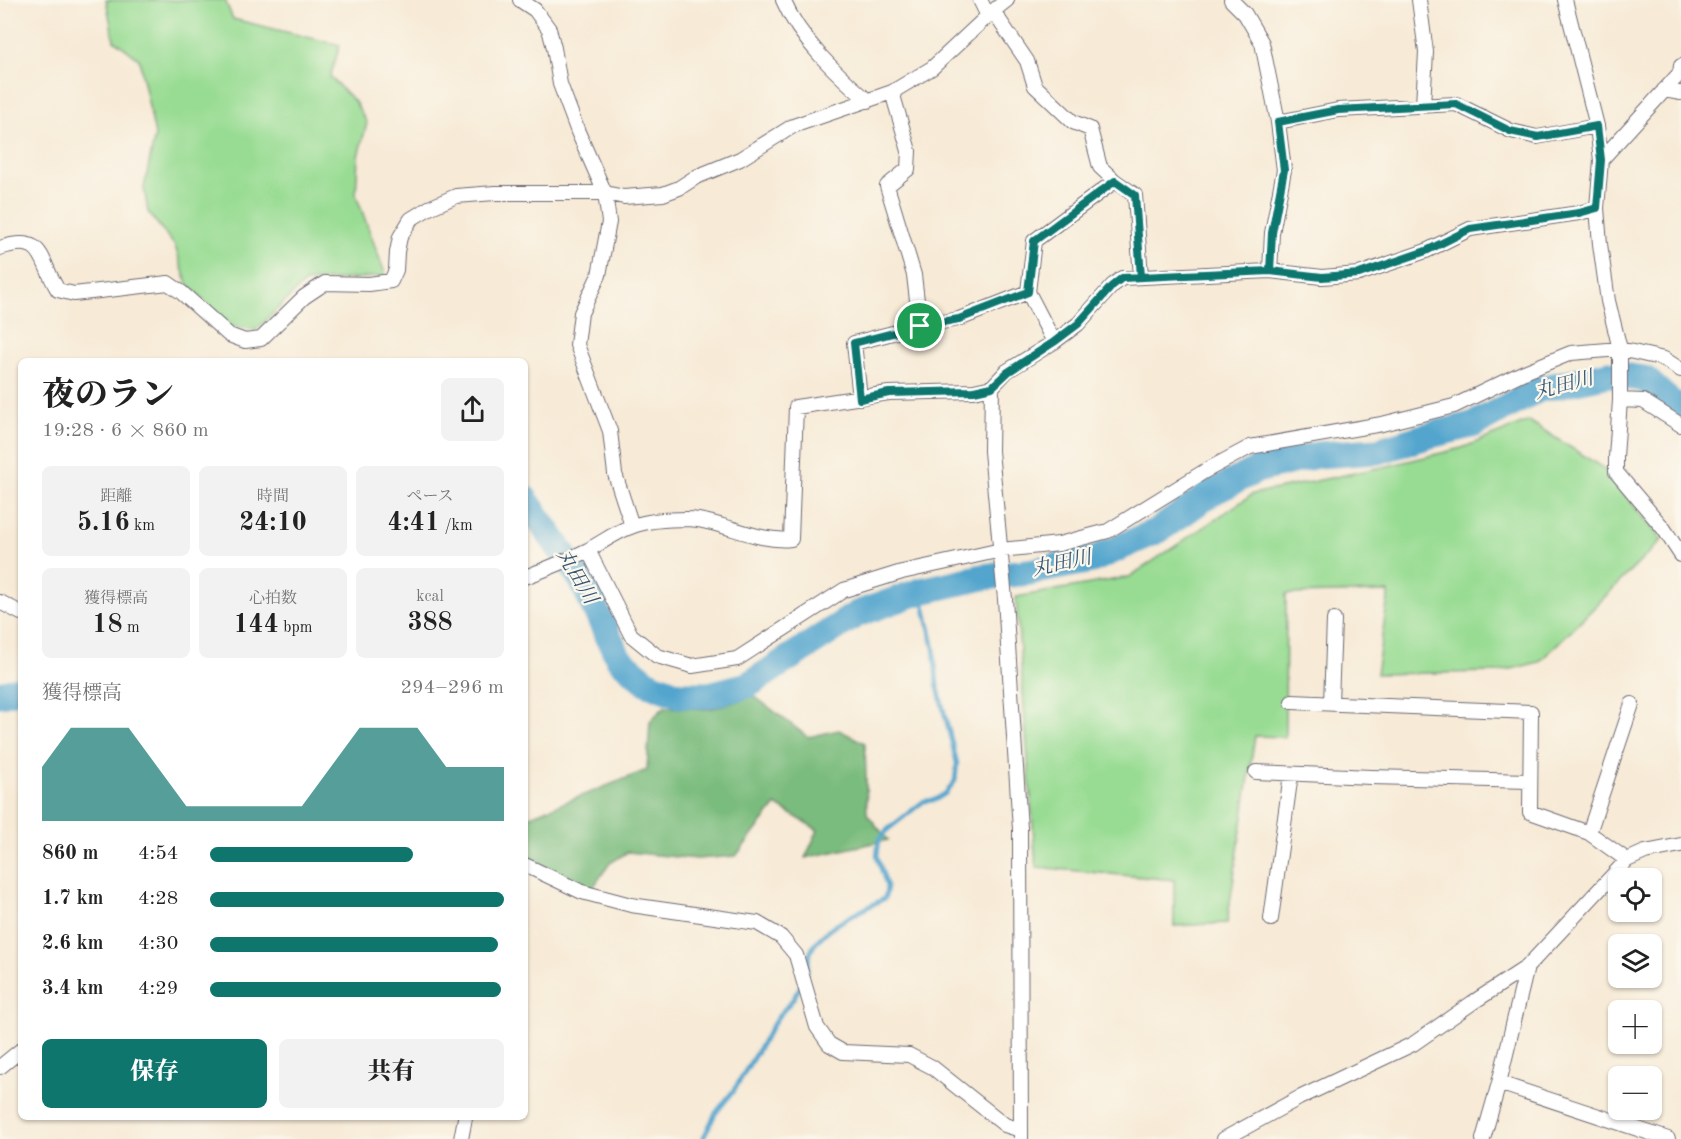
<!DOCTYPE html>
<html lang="ja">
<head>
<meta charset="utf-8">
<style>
	:root { --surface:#fff; --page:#f2f2f2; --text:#222; --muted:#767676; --accent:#0f766e }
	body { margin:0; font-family:"Old Standard TT","Noto Serif JP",serif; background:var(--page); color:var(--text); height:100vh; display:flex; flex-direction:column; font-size:22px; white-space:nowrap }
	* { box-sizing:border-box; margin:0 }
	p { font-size:20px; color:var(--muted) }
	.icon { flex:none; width:33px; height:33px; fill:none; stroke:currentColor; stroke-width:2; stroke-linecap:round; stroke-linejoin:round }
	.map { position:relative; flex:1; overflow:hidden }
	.details { position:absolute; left:18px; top:358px; width:510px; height:762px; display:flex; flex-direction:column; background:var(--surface); border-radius:9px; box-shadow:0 2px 4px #0004 }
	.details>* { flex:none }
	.controls { position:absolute; left:1608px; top:868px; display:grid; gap:12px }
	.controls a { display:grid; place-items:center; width:54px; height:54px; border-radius:9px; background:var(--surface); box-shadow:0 2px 4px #0004; font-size:30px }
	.pin { position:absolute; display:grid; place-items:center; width:51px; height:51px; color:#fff; margin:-26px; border:3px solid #fff; border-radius:50%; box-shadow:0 2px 6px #0007 }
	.round { display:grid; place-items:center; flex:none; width:63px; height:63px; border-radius:9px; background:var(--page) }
	.headline { display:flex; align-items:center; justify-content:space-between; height:102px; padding:0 24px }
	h1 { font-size:33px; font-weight:800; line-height:45px }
	.figures { display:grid; grid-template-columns:repeat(3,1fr); gap:9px; height:102px; padding:6px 24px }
	.figures div { display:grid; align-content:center; border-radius:9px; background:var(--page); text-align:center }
	.figures b { font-size:26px; font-weight:800 }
	.figures small { font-size:16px; font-weight:400 }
	.figures p { font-size:16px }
	.chart { height:168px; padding:12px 24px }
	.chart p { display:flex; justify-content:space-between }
	.chart svg { width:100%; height:108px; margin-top:6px; fill:var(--accent); opacity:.7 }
	.primary-button { display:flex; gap:12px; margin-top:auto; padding:12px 24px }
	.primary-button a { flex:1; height:69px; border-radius:9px; background:var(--accent); color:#fff; font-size:24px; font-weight:800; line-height:69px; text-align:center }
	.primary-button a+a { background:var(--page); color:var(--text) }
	ul { padding:0 24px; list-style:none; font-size:20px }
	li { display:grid; grid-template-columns:96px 72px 1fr; align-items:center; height:45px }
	li i { height:15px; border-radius:8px; background:var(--accent) }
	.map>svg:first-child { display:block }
	.green { fill:#98dc93; stroke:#5d7f67; stroke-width:1.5 }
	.forest { fill:#7abc7d; stroke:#4e6f5c; stroke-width:1.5 }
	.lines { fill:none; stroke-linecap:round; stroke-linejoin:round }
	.stream { stroke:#53a5ce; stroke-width:4.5 }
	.river { stroke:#53a5ce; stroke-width:27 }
	.minor-casing { stroke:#6d6871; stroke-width:16 }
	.minor { stroke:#fff; stroke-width:14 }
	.route-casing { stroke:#fff; stroke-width:12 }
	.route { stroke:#0f766e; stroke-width:8 }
	.labels { text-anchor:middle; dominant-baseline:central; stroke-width:4.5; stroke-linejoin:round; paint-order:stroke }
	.water-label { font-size:20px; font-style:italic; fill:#365676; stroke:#fbf7ec }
</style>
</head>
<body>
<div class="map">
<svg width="1681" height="1139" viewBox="0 0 1681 1139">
	<rect width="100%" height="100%" fill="#fbf7ec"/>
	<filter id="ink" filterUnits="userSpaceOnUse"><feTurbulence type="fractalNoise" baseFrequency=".0167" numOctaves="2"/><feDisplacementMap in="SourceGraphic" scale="12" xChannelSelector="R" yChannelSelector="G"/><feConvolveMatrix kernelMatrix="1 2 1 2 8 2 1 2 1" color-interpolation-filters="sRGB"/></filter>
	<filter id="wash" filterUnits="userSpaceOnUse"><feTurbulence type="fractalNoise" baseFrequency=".008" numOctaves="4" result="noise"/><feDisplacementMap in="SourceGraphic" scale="24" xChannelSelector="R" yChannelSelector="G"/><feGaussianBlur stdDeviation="1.35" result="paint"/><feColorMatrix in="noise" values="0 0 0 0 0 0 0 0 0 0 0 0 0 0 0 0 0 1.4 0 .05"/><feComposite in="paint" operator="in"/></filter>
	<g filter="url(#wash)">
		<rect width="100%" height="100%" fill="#f7ead6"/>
		<!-- green -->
		<path class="green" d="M106 0H225L233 19 340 45 330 77 355 102 367 123 358 156 356 195 386 276 305 282 256 330 230 326 187 283 175 246 148 212 144 188 155 135 139 59 114 40Z
			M1529 421 1603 468 1662 540 1539 662 1499 672 1376 674 1389 592 1286 594 1285 737 1255 736 1227 923 1174 926V880L1036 867 1016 597 1129 577 1253 494 1388 466 1462 448Z"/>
		<!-- forest -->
		<path class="forest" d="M754 696 808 737 839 730 865 743 867 814 888 840 805 858 818 830 776 805 736 856 697 859 628 852 610 863 592 889 525 859V818L647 770 650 721 664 707 711 709Z"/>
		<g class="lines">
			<!-- stream -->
			<path class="stream" d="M806 974C808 967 808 958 811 951 820 928 864 910 885 898L887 887 877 856 879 840 887 830 924 801 935 800 946 793 955 781 957 763 937 684 934 648 921 591
				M703 1139 715 1114 734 1090 777 1018 793 999 801 985"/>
			<!-- river -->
			<path class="river" d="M525 499 581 579 619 659 648 683 679 695H709L748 685 857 614 921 591 983 577 1029 572 1092 560 1159 530 1213 492 1257 470 1317 455 1378 451 1427 436 1475 424 1539 389 1609 374 1645 379 1669 401 1681 408
				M0 694 21 689"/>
		</g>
	</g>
	<g filter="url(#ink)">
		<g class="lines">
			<defs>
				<path id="minor" d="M520 0 535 10 549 29 554 48 560 84 578 132 605 193 609 222 599 275 581 313 577 345 610 431 615 474 632 526
					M783 0C800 40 836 73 868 101
					M980 0 988 16
					M1231 0 1245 14 1262 43 1278 122 1284 170 1272 233 1270 271
					M1419 0 1426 52 1423 105
					M1565 0 1597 126 1601 160 1597 208 1600 244 1608 301 1620 349V400L1616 457V472L1664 529 1681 555
					M993 11 1027 61 1035 86 1073 122 1090 129 1100 167 1115 181 1135 195 1141 277
					M1664 90 1681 93
					M1278 122 1338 110 1456 104 1511 131 1537 137 1597 126
					M1601 160 1680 73 1681 66
					M0 248C46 233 39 261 58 290L74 294 168 283 181 292 229 335 245 341 261 339 304 297 325 283 369 284 391 281 396 270 397 252 400 237 411 219 429 208 456 196 495 193H605L624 197 663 194 679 188 696 177 740 159 793 126 892 92 932 68 993 11 1007 0
					M920 326 959 319 1028 292
					M1054 342 1028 292 1034 241 1115 181
					M992 387 991 451 1005 599 1020 829 1021 1139
					M860 398 854 343 920 326 914 275 887 186 908 169 909 151 892 92
					M1620 400 1643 401 1681 425
					M588 550 631 635 657 656 692 666 737 659 844 590 902 572 952 561 1001 550 1059 544 1108 531 1205 471 1250 447 1382 424 1454 406 1522 373 1571 353 1620 349 1664 359 1681 370
					M525 577C547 569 568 560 588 550 603 542 617 531 633 526 649 520 670 519 687 519 722 520 756 543 791 539L796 407 889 393 974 391 992 387 1007 371 1054 342 1078 324 1112 286 1122 278 1270 271 1322 277 1359 274 1426 251 1470 229 1579 213 1597 208
					M0 602 21 613
					M1292 702 1531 712 1530 812 1589 833 1627 860
					M1331 703 1334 620
					M1256 772 1371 777 1530 781
					M1589 833 1632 704
					M525 865 582 892 631 905 757 923 781 937 796 955 817 1027 829 1044 843 1052 909 1055 932 1067 1005 1125 1021 1130
					M1271 919 1291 774
					M0 1067 21 1050
					M1499 1083 1668 1139
					M461 1139 465 1118
					M1224 1139 1299 1098 1413 1044 1472 1003 1527 967 1627 860 1645 852 1681 845
					M1483 1139 1499 1083 1527 967"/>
			</defs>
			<!-- minor casing -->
			<use href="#minor" class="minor-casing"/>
			<!-- minor -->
			<use href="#minor" class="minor"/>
		</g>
	</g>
	<g class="lines" filter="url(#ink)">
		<defs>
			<path id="route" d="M920 326 854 343 860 399 889 393 974 391 992 387 1008 372 1054 342 1078 324 1112 286 1122 278 1270 271 1322 277 1359 274 1426 251 1470 229 1579 213 1597 208 1601 160 1597 126 1538 137 1510 131 1456 104 1338 110 1278 122 1284 170 1272 233 1270 271 1141 277 1135 195 1115 181 1034 241 1028 292 959 319 920 326"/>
		</defs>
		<!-- route casing -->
		<use href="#route" class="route-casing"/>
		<!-- route -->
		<use href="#route" class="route"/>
	</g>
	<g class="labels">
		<!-- water labels -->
		<g class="water-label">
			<text transform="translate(1564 386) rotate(-15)">丸田川</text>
			<text transform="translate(1062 564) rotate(-12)">丸田川</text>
			<text transform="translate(576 577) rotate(59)">丸田川</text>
		</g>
	</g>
</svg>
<div class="controls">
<a><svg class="icon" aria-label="locate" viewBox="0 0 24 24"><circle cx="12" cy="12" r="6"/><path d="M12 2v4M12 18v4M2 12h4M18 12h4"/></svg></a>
<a><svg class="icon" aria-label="layers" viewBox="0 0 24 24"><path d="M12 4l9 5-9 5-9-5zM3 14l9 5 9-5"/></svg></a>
<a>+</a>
<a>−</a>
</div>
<div class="pin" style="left:920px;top:326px;background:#1e9e55"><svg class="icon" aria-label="arrive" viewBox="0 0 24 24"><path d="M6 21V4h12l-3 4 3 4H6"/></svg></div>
<section class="details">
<div class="headline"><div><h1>夜のラン</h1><p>19:28 · 6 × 860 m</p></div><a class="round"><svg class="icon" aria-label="share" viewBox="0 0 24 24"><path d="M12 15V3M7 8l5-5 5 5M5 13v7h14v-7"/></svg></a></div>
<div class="figures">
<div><p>距離</p><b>5.16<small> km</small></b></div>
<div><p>時間</p><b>24:10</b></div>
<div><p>ペース</p><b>4:41<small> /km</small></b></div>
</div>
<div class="figures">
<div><p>獲得標高</p><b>18<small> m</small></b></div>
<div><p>心拍数</p><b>144<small> bpm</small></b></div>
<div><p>kcal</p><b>388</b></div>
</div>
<div class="chart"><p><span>獲得標高</span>294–296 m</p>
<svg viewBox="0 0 160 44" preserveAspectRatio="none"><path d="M0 44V22L10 6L20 6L30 6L40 22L50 38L60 38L70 38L80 38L90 38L100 22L110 6L120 6L130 6L140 22L150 22L160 22V44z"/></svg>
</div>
<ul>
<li><b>860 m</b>4:54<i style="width:69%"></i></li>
<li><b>1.7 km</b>4:28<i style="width:100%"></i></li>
<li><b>2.6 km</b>4:30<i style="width:98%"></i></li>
<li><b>3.4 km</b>4:29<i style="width:99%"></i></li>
</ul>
<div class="primary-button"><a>保存</a><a>共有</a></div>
</section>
</div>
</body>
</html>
